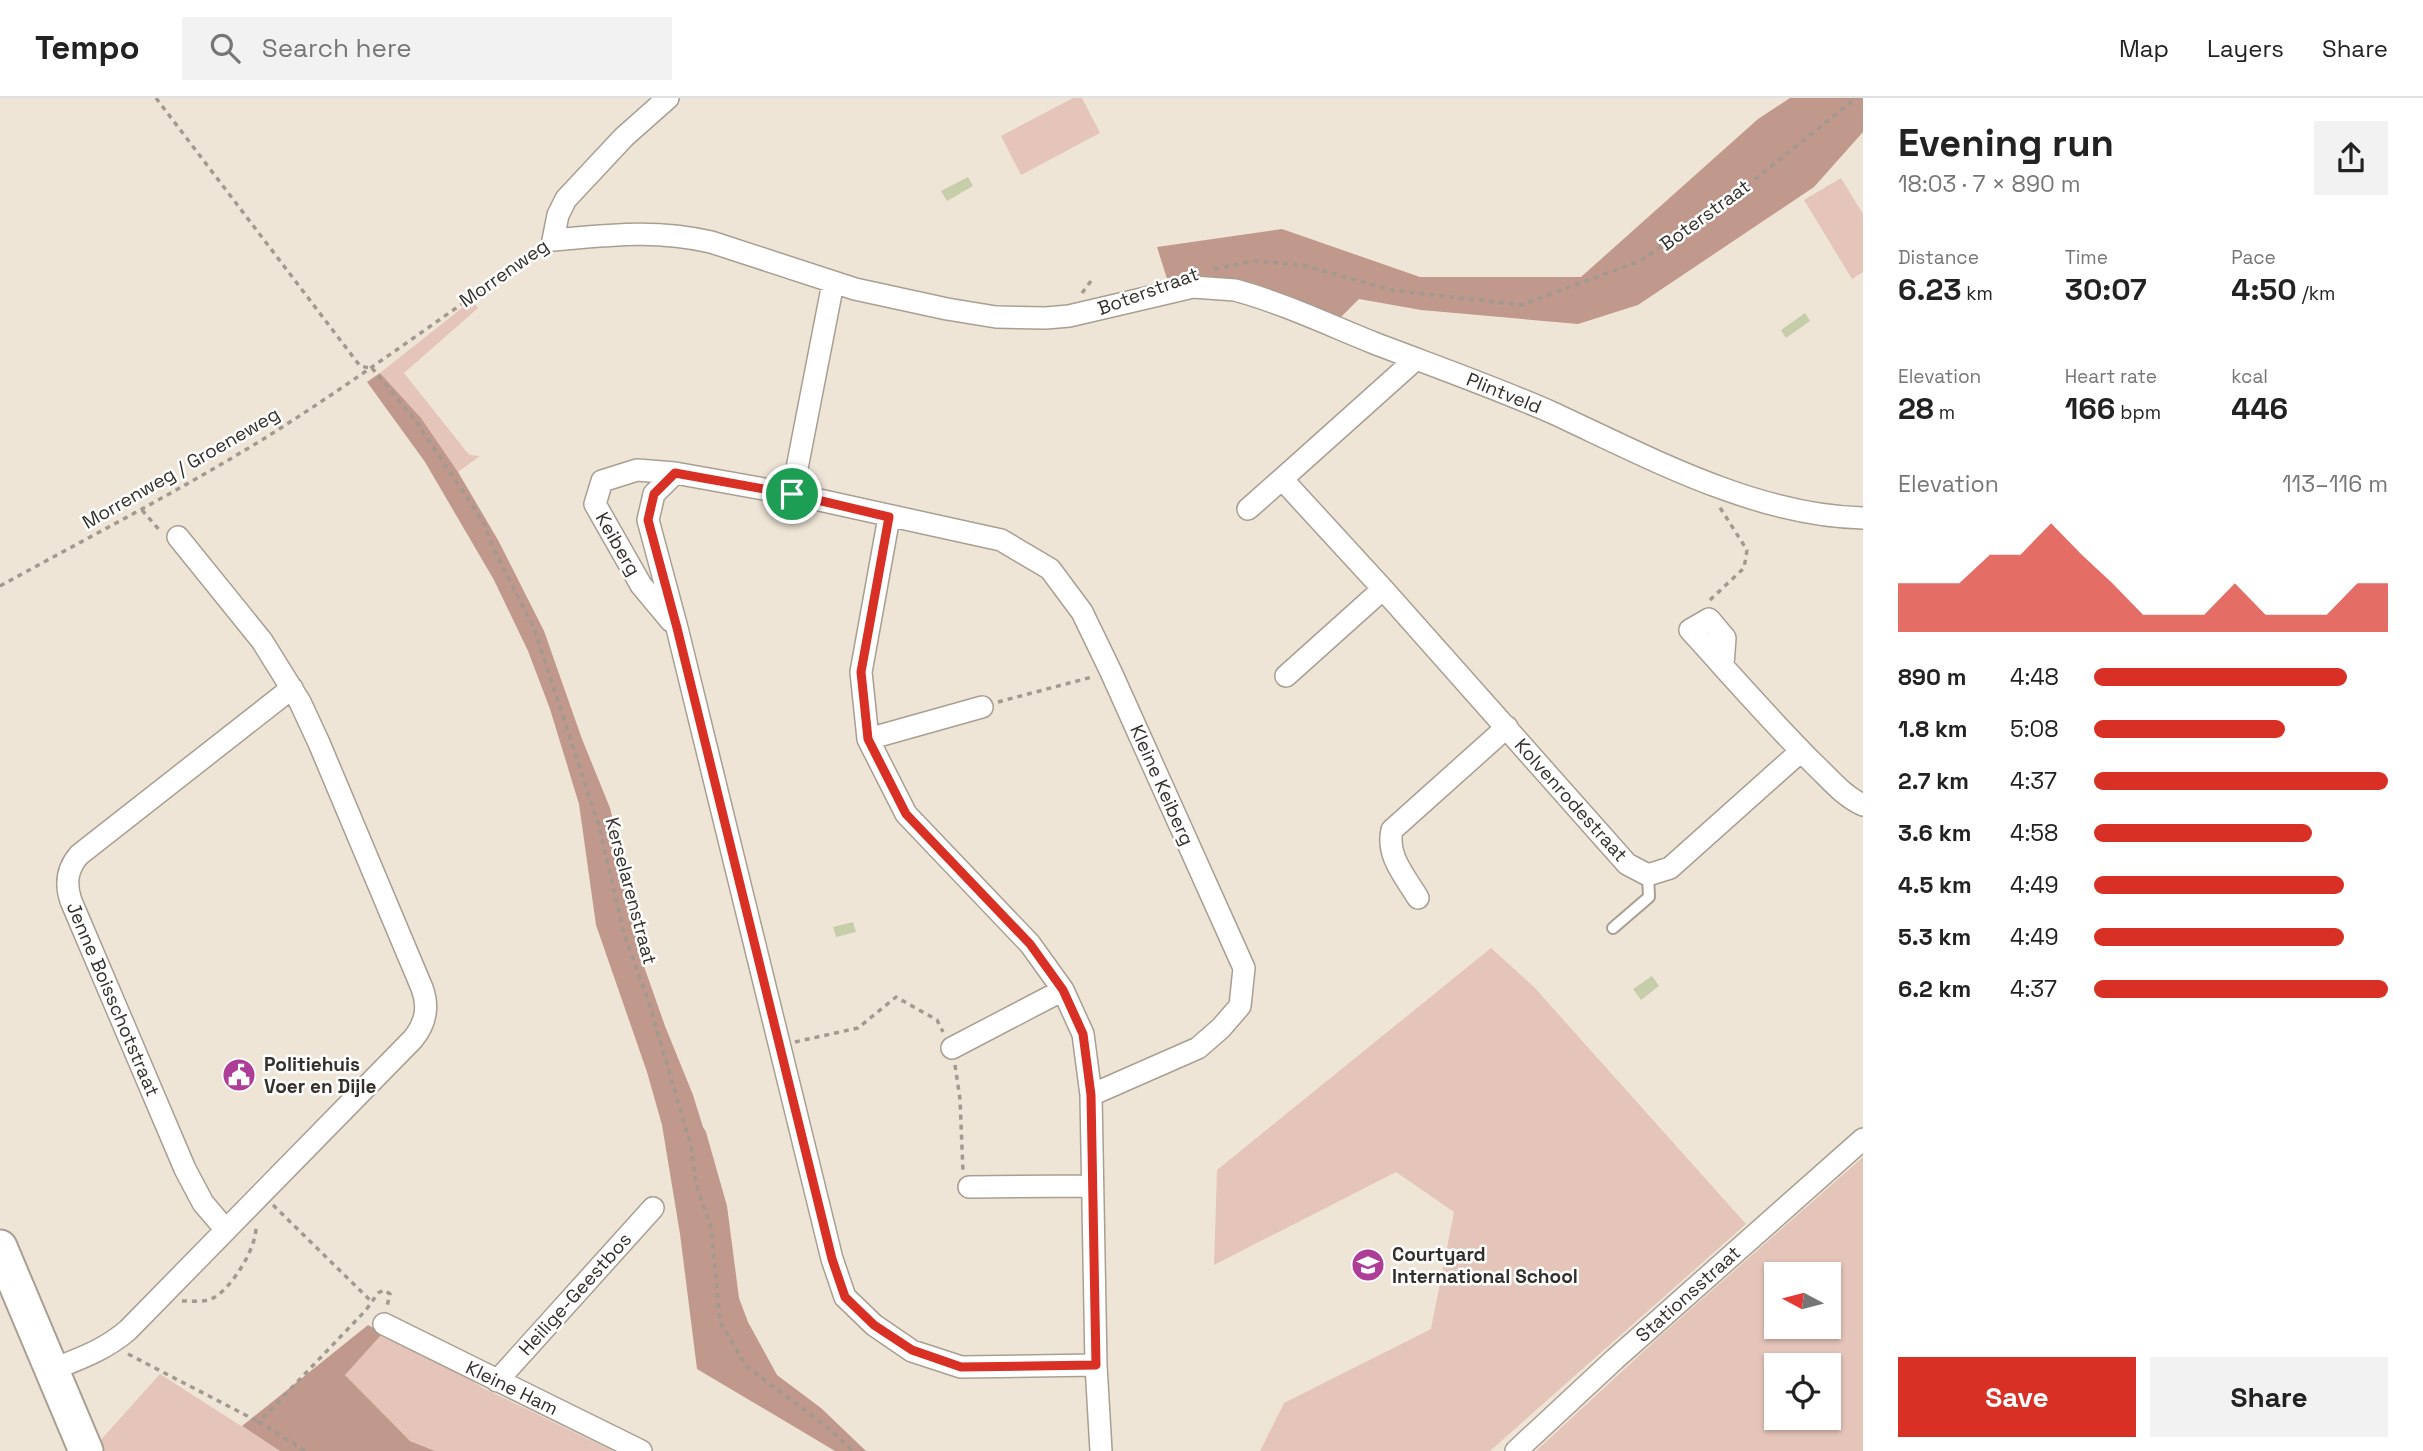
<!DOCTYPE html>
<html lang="en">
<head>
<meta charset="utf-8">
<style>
	:root { --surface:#fff; --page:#f2f2f2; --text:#222; --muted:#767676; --line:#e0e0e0; --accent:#d93025 }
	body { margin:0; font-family:"Space Grotesk",sans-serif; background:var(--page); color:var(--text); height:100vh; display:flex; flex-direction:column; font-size:26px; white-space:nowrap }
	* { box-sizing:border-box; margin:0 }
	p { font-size:23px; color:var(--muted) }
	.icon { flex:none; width:38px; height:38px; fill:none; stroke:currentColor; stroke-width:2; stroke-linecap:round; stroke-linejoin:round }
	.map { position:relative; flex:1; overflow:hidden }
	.panel { display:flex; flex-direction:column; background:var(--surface); width:560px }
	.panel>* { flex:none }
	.needle { width:46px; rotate:277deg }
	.fabs { position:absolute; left:1764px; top:1164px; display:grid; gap:14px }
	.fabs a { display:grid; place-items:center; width:77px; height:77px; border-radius:0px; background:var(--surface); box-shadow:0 2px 5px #0004; font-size:35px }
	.pin { position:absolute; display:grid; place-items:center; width:60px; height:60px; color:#fff; margin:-30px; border:4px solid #fff; border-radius:50%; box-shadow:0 2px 7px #0007 }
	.round { display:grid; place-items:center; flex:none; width:74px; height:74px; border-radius:0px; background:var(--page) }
	.summary { display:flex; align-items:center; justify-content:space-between; height:119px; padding:0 35px }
	h1 { font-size:38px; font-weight:600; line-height:52px }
	.figures { display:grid; grid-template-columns:repeat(3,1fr); gap:10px; height:119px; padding:7px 35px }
	.figures div { display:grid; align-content:center }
	.figures b { font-size:30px; font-weight:600 }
	.figures small { font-size:19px; font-weight:400 }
	.figures p { font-size:19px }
	.chart { height:196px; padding:14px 35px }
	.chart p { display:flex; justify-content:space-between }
	.chart svg { width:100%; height:126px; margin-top:7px; fill:var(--accent); opacity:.7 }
	.button { display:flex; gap:14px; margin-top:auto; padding:14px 35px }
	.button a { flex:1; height:80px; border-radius:0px; background:var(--accent); color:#fff; font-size:28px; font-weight:600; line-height:80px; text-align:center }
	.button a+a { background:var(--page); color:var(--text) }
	ul { padding:0 35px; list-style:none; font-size:23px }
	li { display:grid; grid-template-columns:112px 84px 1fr; align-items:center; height:52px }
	li i { height:18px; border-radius:9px; background:var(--accent) }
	header { display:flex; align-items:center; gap:42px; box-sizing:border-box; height:98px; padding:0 35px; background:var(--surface); border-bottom:2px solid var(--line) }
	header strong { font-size:33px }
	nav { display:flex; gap:38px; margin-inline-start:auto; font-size:24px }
	.search { width:490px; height:63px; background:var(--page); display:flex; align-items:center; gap:18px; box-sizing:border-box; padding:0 24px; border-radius:0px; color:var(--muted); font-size:26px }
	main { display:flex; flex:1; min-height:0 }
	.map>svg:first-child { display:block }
	.green { fill:#e5c4ba; fill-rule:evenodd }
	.forest { fill:#c0988c }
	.water { fill:#c5cea8 }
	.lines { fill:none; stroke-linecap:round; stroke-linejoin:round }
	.service-casing { stroke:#a89f92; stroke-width:14 }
	.minor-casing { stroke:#a89f92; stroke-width:24 }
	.primary-casing { stroke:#a89f92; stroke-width:37 }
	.path { stroke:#a29a90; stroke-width:3.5; stroke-dasharray:5 5; stroke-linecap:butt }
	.service { stroke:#fff; stroke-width:10 }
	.minor { stroke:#fff; stroke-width:21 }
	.primary { stroke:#fff; stroke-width:33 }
	.route-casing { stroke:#fff; stroke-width:14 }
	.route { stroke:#d93025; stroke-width:9 }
	.labels { text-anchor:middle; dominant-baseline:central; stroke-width:5; stroke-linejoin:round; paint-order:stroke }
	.street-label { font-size:19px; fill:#332f2a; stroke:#fff }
	.poi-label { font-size:19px; font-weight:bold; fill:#332f2a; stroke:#fff; text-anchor:start }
</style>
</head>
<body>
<header>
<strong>Tempo</strong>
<div class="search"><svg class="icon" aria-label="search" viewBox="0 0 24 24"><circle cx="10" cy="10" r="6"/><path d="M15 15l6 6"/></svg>Search here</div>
<nav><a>Map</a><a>Layers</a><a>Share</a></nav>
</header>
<main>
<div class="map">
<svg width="1863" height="1353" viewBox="0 0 1863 1353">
	<rect width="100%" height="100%" fill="#efe5d7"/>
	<!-- green -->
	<path class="green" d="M1073 0H1082L1100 35 1021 77 1001 38Z
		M1841 80 1863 116V174L1852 181 1804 102Z
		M472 202 478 210 404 275 466 353 470 357 480 358 458 374 421 320 380 275Z
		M1491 850 1534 889 1746 1126 1490 1353H1260L1284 1305 1431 1231 1454 1114 1396 1074 1214 1167 1217 1072Z
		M1863 1059V1353H1536L1657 1241ZM1776 1176H1829V1228H1776ZM1776 1267H1829V1320H1776Z
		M383 1235 447 1267 483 1290 613 1353H435L410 1343 345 1277Z
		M160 1276 280 1353H102L98 1345Z"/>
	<!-- forest -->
	<path class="forest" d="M1790 0H1863V34L1814 89 1638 207 1578 226 1421 212 1359 201 1336 224 1169 187 1157 149 1282 131 1420 179H1581L1758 21Z
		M380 275 421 320 458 374 498 442 544 533 582 641 610 710 627 780 640 857 665 928 693 997 703 1029 706 1034 727 1108 739 1200 748 1224 777 1277 821 1310 866 1353H835L697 1271 680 1136 662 1027 647 974 596 827 579 706 550 611 528 553 494 482 425 364 367 284Z
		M368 1227 383 1235 345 1277 410 1343 435 1353H280L242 1328Z"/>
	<!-- water -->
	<path class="water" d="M968 79 973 88 947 103 941 93Z
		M1805 215 1810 223 1786 240 1781 232Z
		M853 824 856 834 836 839 833 829Z
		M1652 878 1659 888 1641 902 1633 891Z"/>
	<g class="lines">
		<defs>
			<path id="service" d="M1613 830 1649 799 1648 777"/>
			<path id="minor" d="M668 0 624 39 566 101 558 117 553 142C609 137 656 131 711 144L855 191 947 211 996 219 1046 220 1069 218 1193 189 1235 192C1283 205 1329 227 1374 245 1434 268 1494 289 1553 315 1648 359 1756 418 1863 420
				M1416 261 1282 381 1383 491 1627 766 1648 777 1670 770 1801 653
				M792 396 833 185
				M1248 411 1282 381
				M889 419 861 574 868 641 906 716 1030 846 1063 892 1083 936 1091 997 1096 1267 1101 1353
				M671 523 641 487 595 406 602 383 637 372 675 375
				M1723 567 1725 540 1709 521 1690 532C1731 577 1771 623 1814 666 1830 681 1843 698 1863 707
				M1286 578 1383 491
				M868 641 982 609
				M1418 800C1405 778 1386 758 1392 732L1507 629
				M952 950 1063 892
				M1091 997 1198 950 1221 930 1240 908 1244 870 1111 574 1082 514 1050 471 1001 442 792 396 675 375 654 396 648 422 677 530 832 1161 845 1199 874 1227 912 1253 961 1269 1096 1267
				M969 1089 1092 1088
				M226 1132 203 1105 185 1071 71 803C65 785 67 771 79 757L292 590
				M384 1226 641 1353
				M51 1272C79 1261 105 1252 128 1232L413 941C426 925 429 909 422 890L319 645 300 604 262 543 178 439
				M497 1283 653 1110
				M1516 1353 1615 1261 1863 1041"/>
			<path id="primary" d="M0 1149 86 1353"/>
		</defs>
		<!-- service casing -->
		<use href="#service" class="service-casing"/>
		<!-- minor casing -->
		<use href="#minor" class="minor-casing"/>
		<!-- primary casing -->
		<use href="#primary" class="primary-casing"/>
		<!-- path -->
		<path class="path" d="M156 0 360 268 370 270
			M1214 171 1254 163 1302 167 1391 192 1521 207 1640 163 1739 94 1856 0
			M1082 195 1094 179
			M372 270 415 322 484 425 492 448 534 530 599 728 624 836 649 905 691 1048 696 1087 711 1129 720 1224 746 1268 827 1329 853 1353
			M142 412 161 434
			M0 488C89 439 179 393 265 340 359 281 447 215 538 153
			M1710 502 1744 470 1747 452 1719 408
			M998 604 1092 579
			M795 944 858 930 896 899 937 922 943 934
			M955 967 960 1001 963 1074
			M273 1107 371 1203
			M182 1203C193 1203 206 1205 215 1199 233 1188 257 1149 256 1128
			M128 1256 259 1324
			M305 1353 259 1324 366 1212 378 1195 384 1192 390 1196 387 1208"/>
		<!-- service -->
		<use href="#service" class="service"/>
		<!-- minor -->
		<use href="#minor" class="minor"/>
		<!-- primary -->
		<use href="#primary" class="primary"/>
	</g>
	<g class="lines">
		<defs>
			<path id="route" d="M675 375 792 396 889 419 861 574 868 641 906 716 1030 846 1063 892 1083 936 1091 997 1096 1267 961 1269 912 1252 874 1227 845 1199 832 1161 677 530 648 422 654 396Z"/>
		</defs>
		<!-- route casing -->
		<use href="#route" class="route-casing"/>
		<!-- route -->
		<use href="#route" class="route"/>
	</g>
	<!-- icons -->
	<defs>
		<symbol id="civic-disc" viewBox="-11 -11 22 22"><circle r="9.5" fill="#ae3d98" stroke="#fff"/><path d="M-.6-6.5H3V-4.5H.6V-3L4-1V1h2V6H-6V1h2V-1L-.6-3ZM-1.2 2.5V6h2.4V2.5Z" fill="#fff"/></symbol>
		<symbol id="school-disc" viewBox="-11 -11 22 22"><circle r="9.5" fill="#ae3d98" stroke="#fff"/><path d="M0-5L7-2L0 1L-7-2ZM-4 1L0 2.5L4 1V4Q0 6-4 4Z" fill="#fff"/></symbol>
	</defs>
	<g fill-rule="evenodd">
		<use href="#civic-disc" x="220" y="958" width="38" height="38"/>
		<use href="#school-disc" x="1349" y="1148" width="38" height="38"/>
	</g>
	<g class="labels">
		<!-- street labels -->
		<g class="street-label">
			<text transform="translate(1705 117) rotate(-36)">Boterstraat</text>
			<text transform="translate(504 175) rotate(-35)">Morrenweg</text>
			<text transform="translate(1148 193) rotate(-20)">Boterstraat</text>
			<text transform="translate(1504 295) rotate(22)">Plintveld</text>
			<text transform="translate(181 370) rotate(-30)">Morrenweg / Groeneweg</text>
			<text transform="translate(618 446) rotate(60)">Keiberg</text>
			<text transform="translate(1162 687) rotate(66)">Kleine Keiberg</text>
			<text transform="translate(1571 702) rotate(48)">Kolvenrodestraat</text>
			<text transform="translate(631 793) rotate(75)">Kerselarenstraat</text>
			<text transform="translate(113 901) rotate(67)">Jenne Boisschotstraat</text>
			<text transform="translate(575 1196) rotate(-48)">Heilige-Geestbos</text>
			<text transform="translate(1688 1196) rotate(-42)">Stationsstraat</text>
			<text transform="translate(512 1290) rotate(26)">Kleine Ham</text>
		</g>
		<!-- poi labels -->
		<g class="poi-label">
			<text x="264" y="966">Politiehuis<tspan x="264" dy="22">Voer en Dijle</tspan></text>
			<text x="1392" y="1156">Courtyard<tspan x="1392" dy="22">International School</tspan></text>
		</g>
	</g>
</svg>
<div class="fabs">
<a><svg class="needle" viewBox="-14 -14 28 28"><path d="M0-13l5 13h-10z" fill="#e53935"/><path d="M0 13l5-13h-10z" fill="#767676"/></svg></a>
<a><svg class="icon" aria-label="locate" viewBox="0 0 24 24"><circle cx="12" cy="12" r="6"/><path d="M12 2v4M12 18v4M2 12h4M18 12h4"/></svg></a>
</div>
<div class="pin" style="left:792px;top:396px;background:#1e9e55"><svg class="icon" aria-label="arrive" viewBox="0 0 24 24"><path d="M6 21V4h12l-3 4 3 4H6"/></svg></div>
</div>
<section class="panel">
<div class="summary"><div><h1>Evening run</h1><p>18:03 · 7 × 890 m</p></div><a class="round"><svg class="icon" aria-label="share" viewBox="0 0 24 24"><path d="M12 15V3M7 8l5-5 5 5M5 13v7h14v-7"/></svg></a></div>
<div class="figures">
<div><p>Distance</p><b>6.23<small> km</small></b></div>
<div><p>Time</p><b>30:07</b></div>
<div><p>Pace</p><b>4:50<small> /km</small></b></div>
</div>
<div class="figures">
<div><p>Elevation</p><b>28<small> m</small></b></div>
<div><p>Heart rate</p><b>166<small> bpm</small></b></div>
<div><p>kcal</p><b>446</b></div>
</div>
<div class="chart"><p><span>Elevation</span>113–116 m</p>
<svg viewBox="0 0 160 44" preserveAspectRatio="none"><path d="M0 44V27L10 27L20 27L30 17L40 17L50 6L60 17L70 27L80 38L90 38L100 38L110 27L120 38L130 38L140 38L150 27L160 27V44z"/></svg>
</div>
<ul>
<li><b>890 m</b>4:48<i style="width:86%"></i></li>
<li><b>1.8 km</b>5:08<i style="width:65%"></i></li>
<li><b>2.7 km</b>4:37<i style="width:100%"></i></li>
<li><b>3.6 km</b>4:58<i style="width:74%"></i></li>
<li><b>4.5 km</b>4:49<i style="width:85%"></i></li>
<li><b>5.3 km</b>4:49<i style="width:85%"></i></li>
<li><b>6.2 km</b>4:37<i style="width:100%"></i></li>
</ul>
<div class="button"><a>Save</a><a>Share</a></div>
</section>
</main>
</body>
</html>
